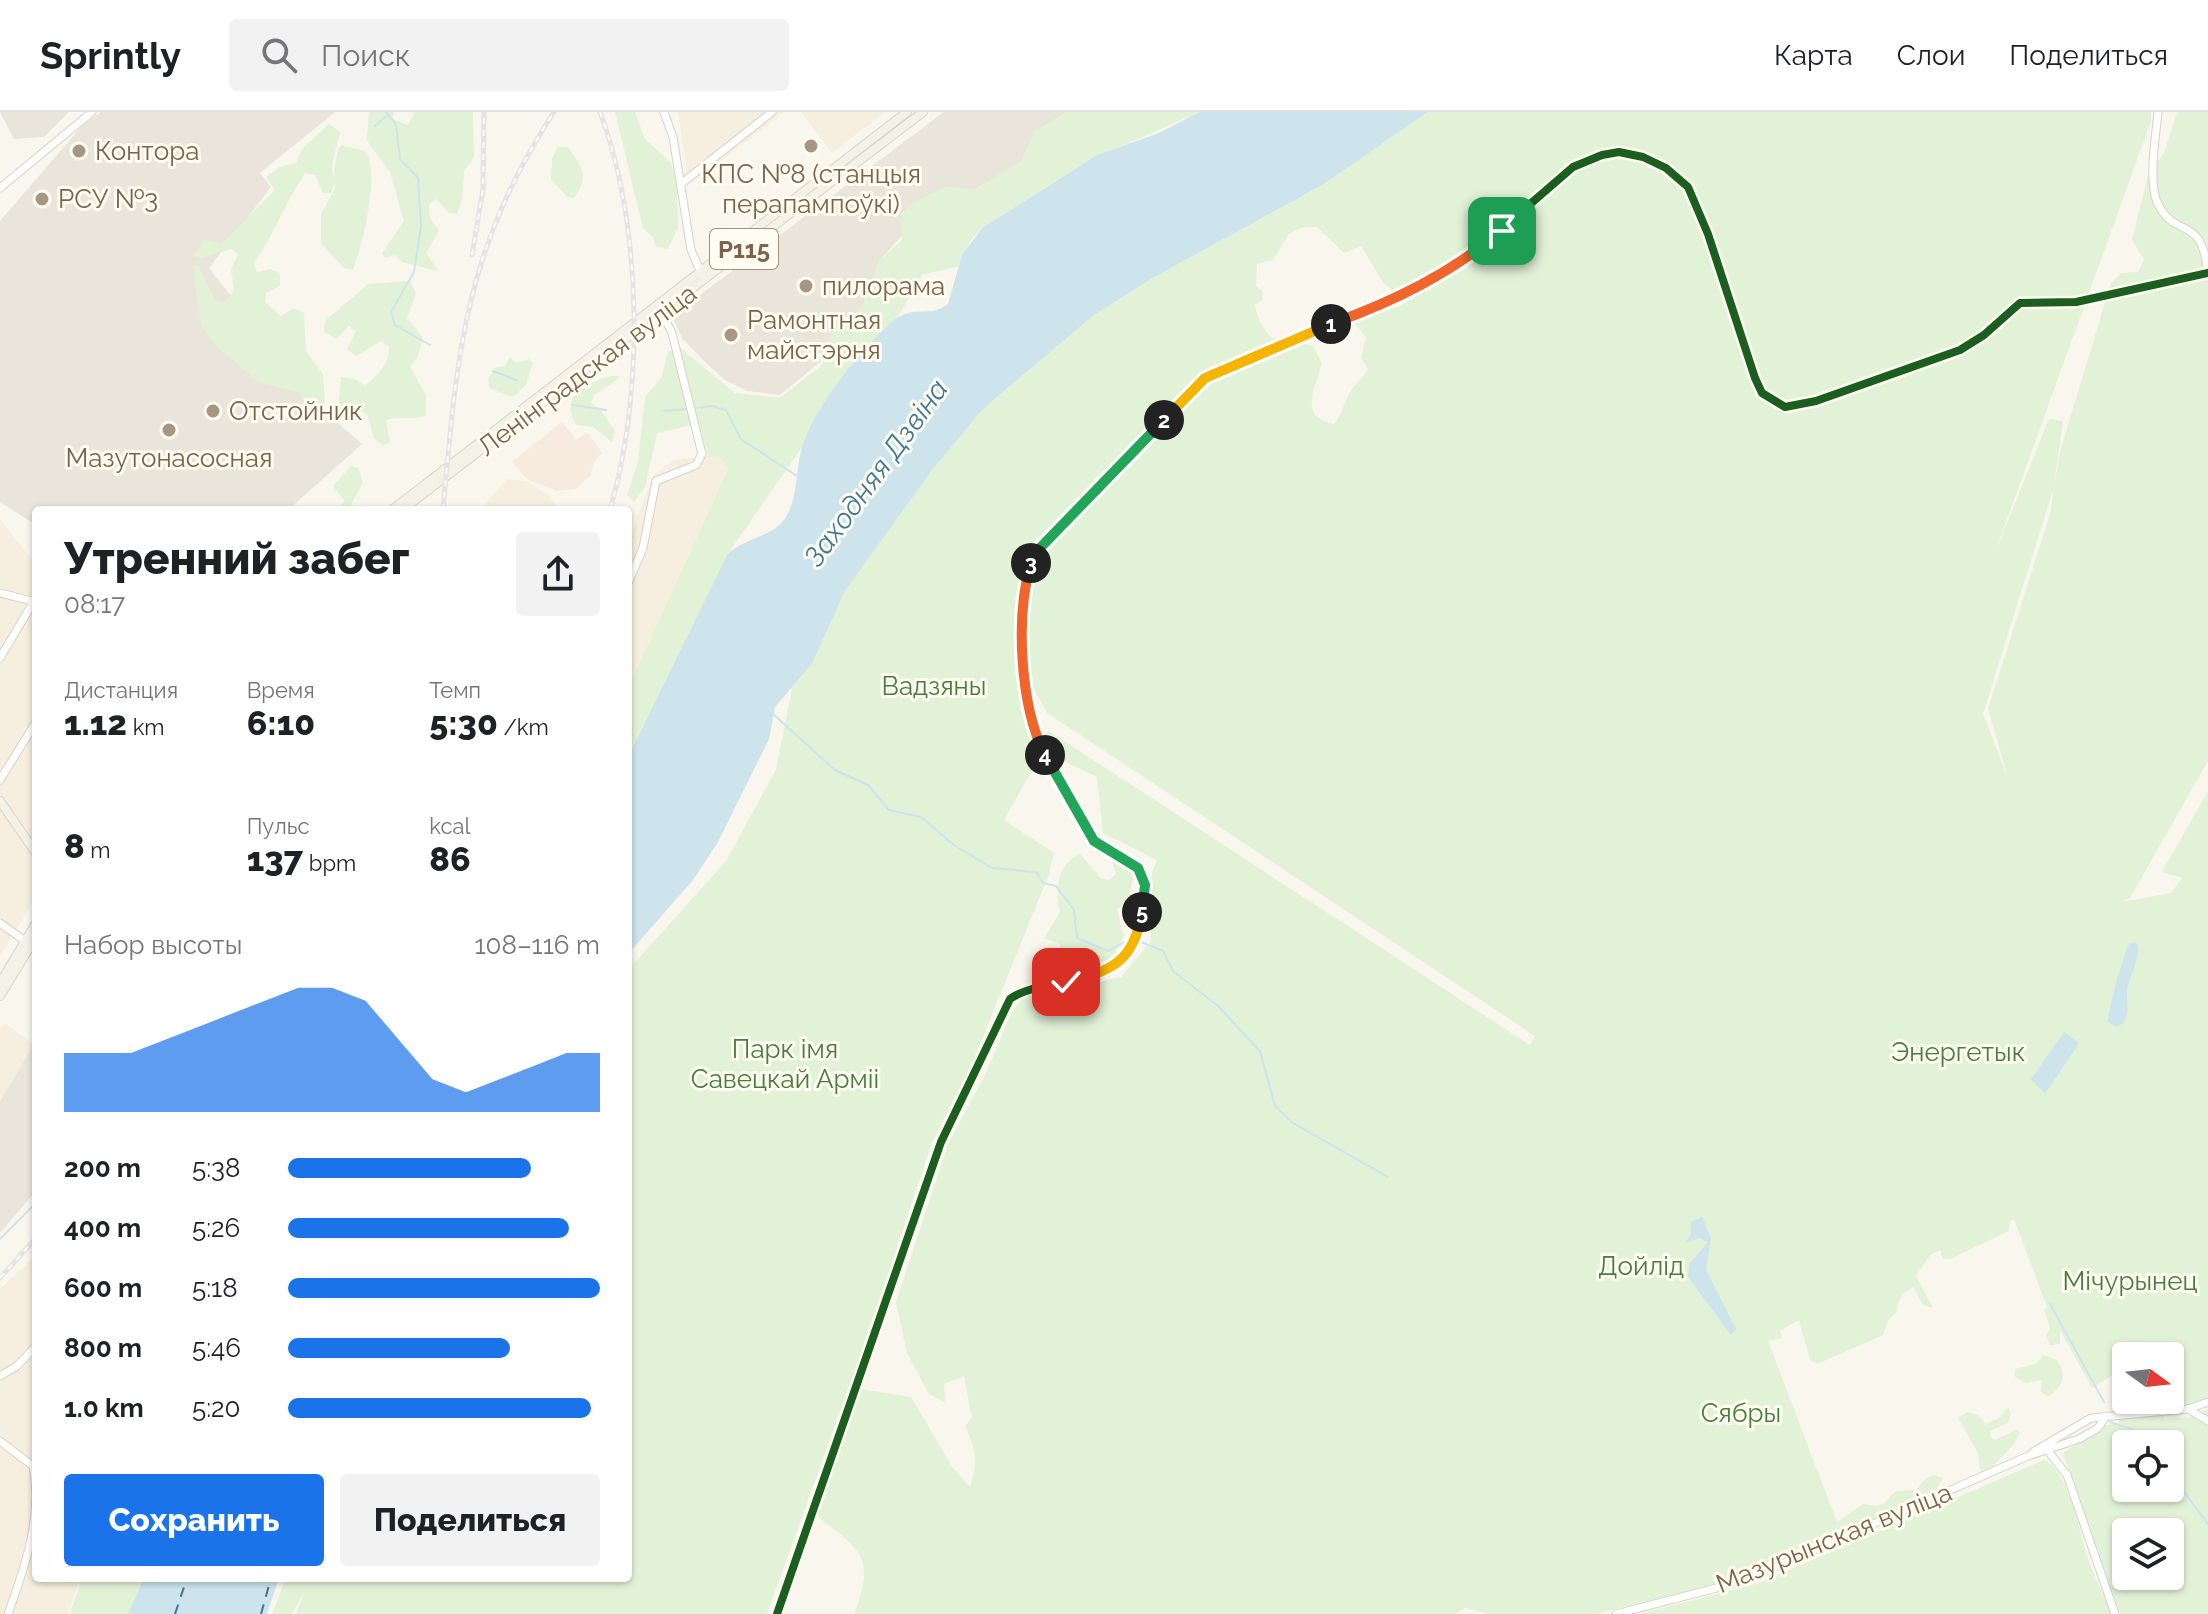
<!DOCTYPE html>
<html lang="ru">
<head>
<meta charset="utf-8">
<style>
	:root { --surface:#fff; --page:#f2f2f2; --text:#202124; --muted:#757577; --line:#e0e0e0; --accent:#1a73e8 }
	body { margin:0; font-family:Raleway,sans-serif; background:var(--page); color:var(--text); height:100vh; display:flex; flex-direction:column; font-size:30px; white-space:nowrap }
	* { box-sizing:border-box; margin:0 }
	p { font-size:26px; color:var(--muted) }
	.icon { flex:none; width:44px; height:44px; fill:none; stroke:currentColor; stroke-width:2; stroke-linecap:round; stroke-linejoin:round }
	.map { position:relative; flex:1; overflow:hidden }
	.panel { position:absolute; left:32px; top:394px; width:600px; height:1076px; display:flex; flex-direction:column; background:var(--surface); border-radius:8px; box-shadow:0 2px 6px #0004 }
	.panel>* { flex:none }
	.needle { width:52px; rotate:105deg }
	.controls { position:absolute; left:2112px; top:1230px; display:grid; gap:16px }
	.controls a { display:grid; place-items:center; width:72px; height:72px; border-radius:8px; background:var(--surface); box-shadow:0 2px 6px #0004; font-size:40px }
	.pin { position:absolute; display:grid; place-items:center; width:68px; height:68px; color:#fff; margin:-34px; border-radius:16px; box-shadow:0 4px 12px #0006 }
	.km { position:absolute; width:40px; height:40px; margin:-20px; border-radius:50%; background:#222; color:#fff; font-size:22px; line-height:40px; text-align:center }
	.round { display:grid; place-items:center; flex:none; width:84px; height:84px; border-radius:8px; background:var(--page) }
	.summary { display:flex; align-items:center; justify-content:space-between; height:136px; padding:0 32px }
	h1 { font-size:44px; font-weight:800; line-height:60px }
	.figures { display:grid; grid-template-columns:repeat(3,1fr); gap:12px; height:136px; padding:8px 32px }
	.figures div { display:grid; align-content:center }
	.figures b { font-size:34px; font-weight:800 }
	.figures small { font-size:22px; font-weight:400 }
	.figures p { font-size:22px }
	.chart { height:224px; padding:16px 32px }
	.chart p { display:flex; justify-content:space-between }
	.chart svg { width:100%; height:144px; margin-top:8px; fill:var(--accent); opacity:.7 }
	.button { display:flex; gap:16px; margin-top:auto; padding:16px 32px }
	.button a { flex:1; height:92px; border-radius:8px; background:var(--accent); color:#fff; font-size:32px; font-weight:800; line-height:92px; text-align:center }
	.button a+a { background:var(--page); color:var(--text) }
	ul { padding:0 32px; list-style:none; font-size:26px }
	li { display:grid; grid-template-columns:128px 96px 1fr; align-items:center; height:60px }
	li i { height:20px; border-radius:10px; background:var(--accent) }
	header { display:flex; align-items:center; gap:48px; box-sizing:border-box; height:112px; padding:0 40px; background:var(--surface); border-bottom:2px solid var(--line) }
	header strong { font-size:38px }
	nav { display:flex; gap:44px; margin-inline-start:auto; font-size:28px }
	.search { width:560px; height:72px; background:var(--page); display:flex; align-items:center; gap:20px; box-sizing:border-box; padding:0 28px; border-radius:8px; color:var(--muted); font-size:30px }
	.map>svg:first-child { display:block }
	.residential { fill:#f6eede }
	.commercial { fill:#f7eadf }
	.industrial { fill:#eae5da }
	.green { fill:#e2f2d7; fill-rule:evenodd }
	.water { fill:#cde4ec }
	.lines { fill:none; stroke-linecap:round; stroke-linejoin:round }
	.stream { stroke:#cde4ec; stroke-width:2 }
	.ferry { stroke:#3f7992; stroke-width:2; stroke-dasharray:10 8; stroke-linecap:butt }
	.minor-casing { stroke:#d8d2c9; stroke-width:9 }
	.major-casing { stroke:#dbd3ca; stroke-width:10 }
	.minor { stroke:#fefefc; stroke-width:7 }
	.major { stroke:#f4f1e6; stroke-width:8 }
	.rail-casing { stroke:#e6e3e6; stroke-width:5 }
	.rail { stroke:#fffcf2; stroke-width:2; stroke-dasharray:6; stroke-linecap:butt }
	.cycleway-casing { stroke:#fffcf2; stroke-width:13 }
	.cycleway { stroke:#1b5e20; stroke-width:8 }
	.split-1-casing { stroke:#fff; stroke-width:16 }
	.split-2-casing { stroke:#fff; stroke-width:16 }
	.split-3-casing { stroke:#fff; stroke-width:16 }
	.split-4-casing { stroke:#fff; stroke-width:16 }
	.split-5-casing { stroke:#fff; stroke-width:16 }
	.split-6-casing { stroke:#fff; stroke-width:16 }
	.split-1 { stroke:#f0652b; stroke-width:10 }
	.split-2 { stroke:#f5b400; stroke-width:10 }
	.split-3 { stroke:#22a559; stroke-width:10 }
	.split-4 { stroke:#f0652b; stroke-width:10 }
	.split-5 { stroke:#22a559; stroke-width:10 }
	.split-6 { stroke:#f5b400; stroke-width:10 }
	.poi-dot { fill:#a89683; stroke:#fffcf2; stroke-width:3 }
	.labels { text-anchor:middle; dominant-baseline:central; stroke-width:6; stroke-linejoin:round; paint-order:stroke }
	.shield { fill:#fffcf2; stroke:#a4917c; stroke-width:2 }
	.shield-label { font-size:24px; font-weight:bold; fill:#7d6349 }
	.poi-label { font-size:26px; fill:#7d6349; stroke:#fffcf2; text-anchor:start }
	.street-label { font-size:26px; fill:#7d6349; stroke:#fffcf2 }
	.park-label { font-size:26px; fill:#467e3c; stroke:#fffcf2 }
	.water-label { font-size:28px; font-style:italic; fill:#3f7992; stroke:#fffcf2 }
</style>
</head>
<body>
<header>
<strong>Sprintly</strong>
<div class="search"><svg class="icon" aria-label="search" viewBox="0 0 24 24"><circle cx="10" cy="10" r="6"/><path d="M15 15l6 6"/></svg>Поиск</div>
<nav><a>Карта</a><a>Слои</a><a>Поделиться</a></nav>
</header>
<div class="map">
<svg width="2208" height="1502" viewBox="0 0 2208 1502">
	<rect width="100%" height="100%" fill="#f9f6ee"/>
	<!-- residential -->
	<path class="residential" d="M678 0H785L689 73Z
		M801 0H885L832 41Z
		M708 344 720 346 728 357 628 576V430L654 362 675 348Z
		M507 367 525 369 550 384 560 398H485L488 388Z
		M0 407 36 453V785L0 844Z
		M4 911 34 932 0 988V917Z
		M36 1143V1466H80L68 1502H0V1177Z"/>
	<!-- commercial -->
	<path class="commercial" d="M562 310 576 328 587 320 602 341 593 351 591 363 575 377 557 379 527 367 512 350Z"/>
	<!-- industrial -->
	<path class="industrial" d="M0 0H69L44 25 14 27Z
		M101 0H335L260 61 271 75 209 156 318 294 362 332 288 398H36V413L0 390V109L83 13Z
		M944 0H1067L1036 19 1021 50 974 78 946 75 880 148 861 198 835 216 820 250 780 283 747 279 725 268 703 248 682 226 672 204Z
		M36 929V1079L0 1121V989Z"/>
	<!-- green -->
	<path class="green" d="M369 0H394L393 7 408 13 415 0H473L474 45 464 59 462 88 457 102 449 101 436 87 429 92 430 106 439 119 426 141 438 159 402 150 395 143 385 146 382 141 404 109 390 60 367 29Z
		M615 0H635L645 27 671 51 677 74 678 116 668 137 656 135 653 125 643 116Z
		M1067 0H1199L1084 51 982 116 970 129 959 154 922 163 899 203 879 223 818 301 802 335 727 443 628 645V576L728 357 720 346 708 344 678 234 735 281 780 286 823 252V240L835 216 861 197 880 148 902 128 901 101 919 87 946 75 974 78 1021 50 1036 19Z
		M1428 0H2151V9L1995 441 2049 307 2063 309 2054 373 2061 336 2111 171 2121 161 2138 160 2144 147 2132 128 2148 63 2164 41 2177 0H2208V649L2130 786 2121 790 2171 781 2182 766 2162 760 2208 679V1285L2187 1294 2140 1291 2138 1288H2170V1244H2126V1260L2124 1256 2092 1276 2060 1218V1232L2050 1233 2046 1224 2050 1216 2044 1198 2047 1195 2014 1107 2010 1109 2009 1119 1950 1147H1943L1940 1138 1930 1143 1916 1164 1933 1196 1923 1193 1913 1175C1904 1179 1896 1190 1897 1200L1888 1208 1883 1223 1817 1252 1810 1248 1799 1208 1780 1219 1782 1226 1768 1229 1837 1410 1863 1392C1888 1396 1881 1392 1896 1379L1916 1378 1924 1368 1934 1363 1943 1366 1935 1379 1853 1416 1837 1418 1824 1429 1759 1458 1713 1473 1595 1502H1490L1465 1496 1455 1502H854C877 1445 859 1437 817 1404L860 1277 911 1285 953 1356 970 1375C978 1352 976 1336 965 1314L972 1306 964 1264 944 1272 945 1290 929 1282 907 1241 896 1190 948 1032 987 959 1010 904 1023 885 1121 865 1151 829 1152 760 1157 748 1103 721 1097 665 1057 646 1043 624 1049 619 1530 933 1535 924 1047 601 1021 553 1028 620 1039 646 1004 708 1054 741 1049 762 972 952 932 1030 874 1205 767 1502H296L303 1482 292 1502H272L286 1466H628V858L726 749 776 658 792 576 812 552 845 479 933 357 984 296 1094 203 1151 167 1324 72ZM1303 115H1317L1344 141 1361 134 1384 172 1394 179V193L1355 211 1366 226 1361 246 1368 257C1363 266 1357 270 1352 277 1344 289 1343 302 1334 312 1297 305 1316 276 1322 251L1313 234 1299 230 1285 234C1267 225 1259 213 1255 193L1262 188 1263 180 1256 174 1257 152 1273 148 1289 122ZM2053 378 2051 399 1988 597 2008 666 1983 602Z
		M329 12 340 20 332 54 333 65 338 37 342 33 367 40C379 65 363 132 353 158L344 156 321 132V102L335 77V70L331 81H323L315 63 305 61C285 91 275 121 254 151L257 160 270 157 280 161V174L266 181 265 190 281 204 294 196 304 201 306 239 323 262 325 293 321 300 307 298 299 280 260 271 216 234 201 213 193 154 198 153 215 188 225 190 234 178 231 157 238 143 233 137 200 146 194 144 205 127 221 132 275 78 266 65 279 55 296 51 302 37Z
		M558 35H568C582 55 590 64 574 86L567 85 551 67 552 46Z
		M410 169 416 181 407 206 423 226 418 244 410 255 426 283V304C413 308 400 304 386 308L390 331 382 333 374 326 367 302 357 297 348 302 338 295 341 265 355 267 365 274C377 264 390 251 389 235L381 229 356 244 347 237 356 219 349 214 336 227 324 220 325 209 368 172Z
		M668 239 675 240 692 313 657 321 645 375 634 390 627 383 638 350 645 285 661 266Z
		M510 245 516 251 529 247 533 251 526 273 513 285 489 276 488 266 496 255 505 254Z
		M610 264H619L618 267 594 283 591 291 600 297 615 319 612 330 593 315 576 313C559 284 585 272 610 264Z
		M351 354 358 356 363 371 349 396 340 398 344 388 333 374Z
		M1080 742 1102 767 1109 768 1116 762 1111 746 1119 745 1135 759 1128 787 1117 798 1124 824 1112 846 1093 854 1032 865 1038 851 1049 854 1060 841V832L1044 826 1060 800C1054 778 1058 751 1080 742Z
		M2043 1243 2057 1248C2068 1264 2062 1275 2048 1285L2041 1280 2042 1268 2026 1271 2014 1264 2015 1257 2036 1252Z
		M2008 1295 2011 1301 2008 1311 1990 1319V1324L1995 1328 2016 1318 2020 1320C2017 1333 2000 1344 1993 1356L1980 1359 1978 1341 1958 1306 1968 1300 1978 1303 1986 1312 1999 1306Z
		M2208 1297V1502H2121L2105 1468 2063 1341 2107 1313 2119 1311V1306L2163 1303 2165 1307 2191 1305ZM2126 1332H2170V1376H2126ZM2126 1420H2170V1464H2126Z
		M2044 1348C2070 1359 2080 1424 2089 1450 2096 1467 2104 1485 2112 1502H1639L1759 1471Z
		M82 1466H144L128 1502H70Z"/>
	<!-- water -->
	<path class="water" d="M1199 0H1428L1324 72 1151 167 1094 203 984 296 933 357 845 479 812 552 775 595 769 627 718 730 693 768 628 842V645L727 443C742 427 769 426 783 409 799 390 795 355 803 332 818 290 856 245 888 213 913 189 929 208 948 192L962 143 982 116 1097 43 1159 21Z
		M2136 830C2143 843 2128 865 2127 880 2126 893 2131 901 2122 912L2116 915 2108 910C2108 899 2123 843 2129 832Z
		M2064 920 2079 931 2045 982 2031 967Z
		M1702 1105 1711 1126 1706 1158 1736 1217 1731 1223 1688 1165 1689 1152 1708 1130 1700 1126 1685 1131 1691 1122V1110Z
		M144 1466H279L267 1502H128Z"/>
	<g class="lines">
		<!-- stream -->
		<path class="stream" d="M386 0 396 12 400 47 418 66 421 114 414 160 391 200 395 213 430 233
			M375 14 386 4
			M493 259 516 268
			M573 293 606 298
			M693 296 713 294 726 298 741 327 797 364
			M664 299 687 297
			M773 602 835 658 868 673 889 698 921 705 954 733 992 756 1036 760 1043 771 1056 774 1074 798 1077 826 1108 839 1130 827
			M1141 830 1163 839 1173 859 1218 894 1260 939 1275 994 1293 1011 1388 1065
			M0 1127 36 1091
			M2050 1192 2104 1290
			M2110 1310 2131 1317 2149 1332
			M2170 1361 2208 1412"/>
		<!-- ferry -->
		<path class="ferry" d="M175 1502 187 1466
			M261 1502 271 1466"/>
		<defs>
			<path id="minor" d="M664 0 673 25 691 138 702 163
				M2158 0C2156 23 2147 74 2159 94 2177 127 2201 102 2208 160
				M682 71 772 0
				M0 76 92 0
				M628 471 643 436 656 369 696 353 702 342 672 221 661 199
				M0 481 36 490
				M0 546 34 489
				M0 668 36 610
				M0 811 28 831
				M0 1264 17 1254 36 1234
				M2188 1297 2208 1309
				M0 1329 33 1354C43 1404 25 1455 8 1502
				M2048 1339 2067 1363 2115 1502
				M2033 1340 2091 1306 2188 1297 2208 1290
				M777 1502 941 1030 1010 887C1041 865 1092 877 1119 853 1136 836 1155 777 1138 756 1127 742 1105 742 1093 727 1072 700 1041 647 1033 614 1020 566 1013 478 1040 436L1205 266 1316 217 1396 188 1462 151 1573 55 1602 43 1619 40 1643 45 1666 56 1688 75 1708 122 1755 266 1762 281 1785 295 1816 289 1960 238 1984 223 2020 191 2076 190 2208 161
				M1616 1502 1728 1473 1766 1459 2028 1344 2079 1327 2098 1316 2106 1304"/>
			<path id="major" d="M392 398 907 0
				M402 398 923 0
				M0 689 36 741
				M0 871 36 811
				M0 884 36 825"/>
		</defs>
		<!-- minor casing -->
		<use href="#minor" class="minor-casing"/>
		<!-- major casing -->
		<use href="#major" class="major-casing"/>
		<!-- minor -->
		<use href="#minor" class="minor"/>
		<!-- major -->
		<use href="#major" class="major"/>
		<defs>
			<path id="rail" d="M600 0C643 116 644 280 610 398
				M472 143 483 77 484 0
				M443 398C457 240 465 137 554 0
				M0 1166 36 1126"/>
		</defs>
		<!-- rail casing -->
		<use href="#rail" class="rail-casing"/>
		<!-- rail -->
		<use href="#rail" class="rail"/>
		<defs>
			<path id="cycleway" d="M777 1502 941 1030 1010 887C1041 865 1092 877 1119 853 1136 836 1155 777 1138 756 1127 742 1105 742 1093 727 1072 700 1041 647 1033 614 1020 566 1013 478 1040 436L1205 266 1316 217 1396 188 1462 151 1573 55 1602 43 1619 40 1643 45 1666 56 1688 75 1708 122 1755 266 1762 281 1785 295 1816 289 1960 238 1984 223 2020 191 2076 190 2208 161"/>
		</defs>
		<!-- cycleway casing -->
		<use href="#cycleway" class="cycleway-casing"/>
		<!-- cycleway -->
		<use href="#cycleway" class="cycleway"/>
	</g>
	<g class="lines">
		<defs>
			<path id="split-1" d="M1331 212C1397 188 1447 163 1502 119"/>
			<path id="split-2" d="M1164 308 1205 266 1331 212"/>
			<path id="split-3" d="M1031 451 1040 436 1164 308"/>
			<path id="split-4" d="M1031 451C1015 504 1020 594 1045 643"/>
			<path id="split-5" d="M1045 643 1094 729 1138 756 1145 773 1142 800"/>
			<path id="split-6" d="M1066 870C1112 859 1134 850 1142 800"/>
		</defs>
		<!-- split-1 casing -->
		<use href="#split-1" class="split-1-casing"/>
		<!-- split-2 casing -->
		<use href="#split-2" class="split-2-casing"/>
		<!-- split-3 casing -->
		<use href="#split-3" class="split-3-casing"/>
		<!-- split-4 casing -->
		<use href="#split-4" class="split-4-casing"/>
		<!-- split-5 casing -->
		<use href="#split-5" class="split-5-casing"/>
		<!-- split-6 casing -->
		<use href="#split-6" class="split-6-casing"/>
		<!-- split-1 -->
		<use href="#split-1" class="split-1"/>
		<!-- split-2 -->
		<use href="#split-2" class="split-2"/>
		<!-- split-3 -->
		<use href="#split-3" class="split-3"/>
		<!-- split-4 -->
		<use href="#split-4" class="split-4"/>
		<!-- split-5 -->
		<use href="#split-5" class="split-5"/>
		<!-- split-6 -->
		<use href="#split-6" class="split-6"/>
	</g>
	<!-- markers -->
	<g class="poi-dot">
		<circle cx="811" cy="34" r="8"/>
		<circle cx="79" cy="39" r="8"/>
		<circle cx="42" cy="87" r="8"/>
		<circle cx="806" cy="174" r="8"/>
		<circle cx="731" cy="223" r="8"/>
		<circle cx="213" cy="299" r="8"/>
		<circle cx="169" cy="318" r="8"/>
	</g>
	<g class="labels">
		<!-- shield labels -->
		<rect class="shield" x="710" y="117" width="68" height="40" rx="6"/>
		<g class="shield-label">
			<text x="744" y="137">Р115</text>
		</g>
		<!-- poi labels -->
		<g class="poi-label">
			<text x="95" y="39">Контора</text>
			<text x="811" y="62" text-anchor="middle">КПС №8 (станцыя<tspan x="811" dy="30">перапампоўкі)</tspan></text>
			<text x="58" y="87">РСУ №3</text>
			<text x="822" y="174">пилорама</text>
			<text x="747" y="208">Рамонтная<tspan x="747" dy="30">майстэрня</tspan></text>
			<text x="229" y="299">Отстойник</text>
			<text x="169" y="346" text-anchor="middle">Мазутонасосная</text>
		</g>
		<!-- street labels -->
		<g class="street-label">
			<text transform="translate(587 258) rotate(-37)">Ленінградская вуліца</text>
			<text transform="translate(1834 1426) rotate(-22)">Мазурынская вуліца</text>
		</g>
		<!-- park labels -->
		<g class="park-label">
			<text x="934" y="574">Вадзяны</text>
			<text x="785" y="937">Парк імя<tspan x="785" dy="30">Савецкай Арміі</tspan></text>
			<text x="1958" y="940">Энергетык</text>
			<text x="1641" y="1154">Дойлід</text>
			<text x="2130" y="1169">Мічурынец</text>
			<text x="1741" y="1301">Сябры</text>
		</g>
		<!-- water labels -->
		<g class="water-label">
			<text transform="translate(876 361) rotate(-54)">Заходняя Дзвіна</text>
		</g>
	</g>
</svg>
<div class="controls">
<a><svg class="needle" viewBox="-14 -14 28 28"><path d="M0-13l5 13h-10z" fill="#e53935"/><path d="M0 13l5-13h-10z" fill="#757577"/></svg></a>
<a><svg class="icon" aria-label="locate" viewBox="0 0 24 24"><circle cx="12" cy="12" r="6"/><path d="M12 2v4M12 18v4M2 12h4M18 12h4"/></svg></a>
<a><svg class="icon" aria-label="layers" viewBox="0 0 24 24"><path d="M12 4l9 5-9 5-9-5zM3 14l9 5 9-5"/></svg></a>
</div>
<div class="pin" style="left:1502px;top:119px;background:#1e9e55"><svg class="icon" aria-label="arrive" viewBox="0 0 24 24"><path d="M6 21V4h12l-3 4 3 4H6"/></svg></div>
<div class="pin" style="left:1066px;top:870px;background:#d93025"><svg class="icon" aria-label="check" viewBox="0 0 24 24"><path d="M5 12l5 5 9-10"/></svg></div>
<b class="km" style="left:1331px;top:212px">1</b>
<b class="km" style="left:1164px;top:308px">2</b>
<b class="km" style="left:1031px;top:451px">3</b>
<b class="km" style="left:1045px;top:643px">4</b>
<b class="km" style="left:1142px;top:800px">5</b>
<section class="panel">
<div class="summary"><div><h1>Утренний забег</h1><p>08:17</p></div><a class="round"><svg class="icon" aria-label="share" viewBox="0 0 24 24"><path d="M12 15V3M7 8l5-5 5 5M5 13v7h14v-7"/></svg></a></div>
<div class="figures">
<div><p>Дистанция</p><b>1.12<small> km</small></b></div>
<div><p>Время</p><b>6:10</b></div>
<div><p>Темп</p><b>5:30<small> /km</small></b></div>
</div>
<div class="figures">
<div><b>8<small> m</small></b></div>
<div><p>Пульс</p><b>137<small> bpm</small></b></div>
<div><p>kcal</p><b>86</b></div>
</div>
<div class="chart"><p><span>Набор высоты</span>108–116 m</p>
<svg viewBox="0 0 160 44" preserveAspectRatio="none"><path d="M0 44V26L10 26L20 26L30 22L40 18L50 14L60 10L70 6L80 6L90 10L100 22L110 34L120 38L130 34L140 30L150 26L160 26V44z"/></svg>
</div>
<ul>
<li><b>200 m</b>5:38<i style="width:78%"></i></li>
<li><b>400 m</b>5:26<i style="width:90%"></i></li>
<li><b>600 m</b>5:18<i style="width:100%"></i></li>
<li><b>800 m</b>5:46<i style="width:71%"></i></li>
<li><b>1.0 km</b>5:20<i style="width:97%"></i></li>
</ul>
<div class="button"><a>Сохранить</a><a>Поделиться</a></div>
</section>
</div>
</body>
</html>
